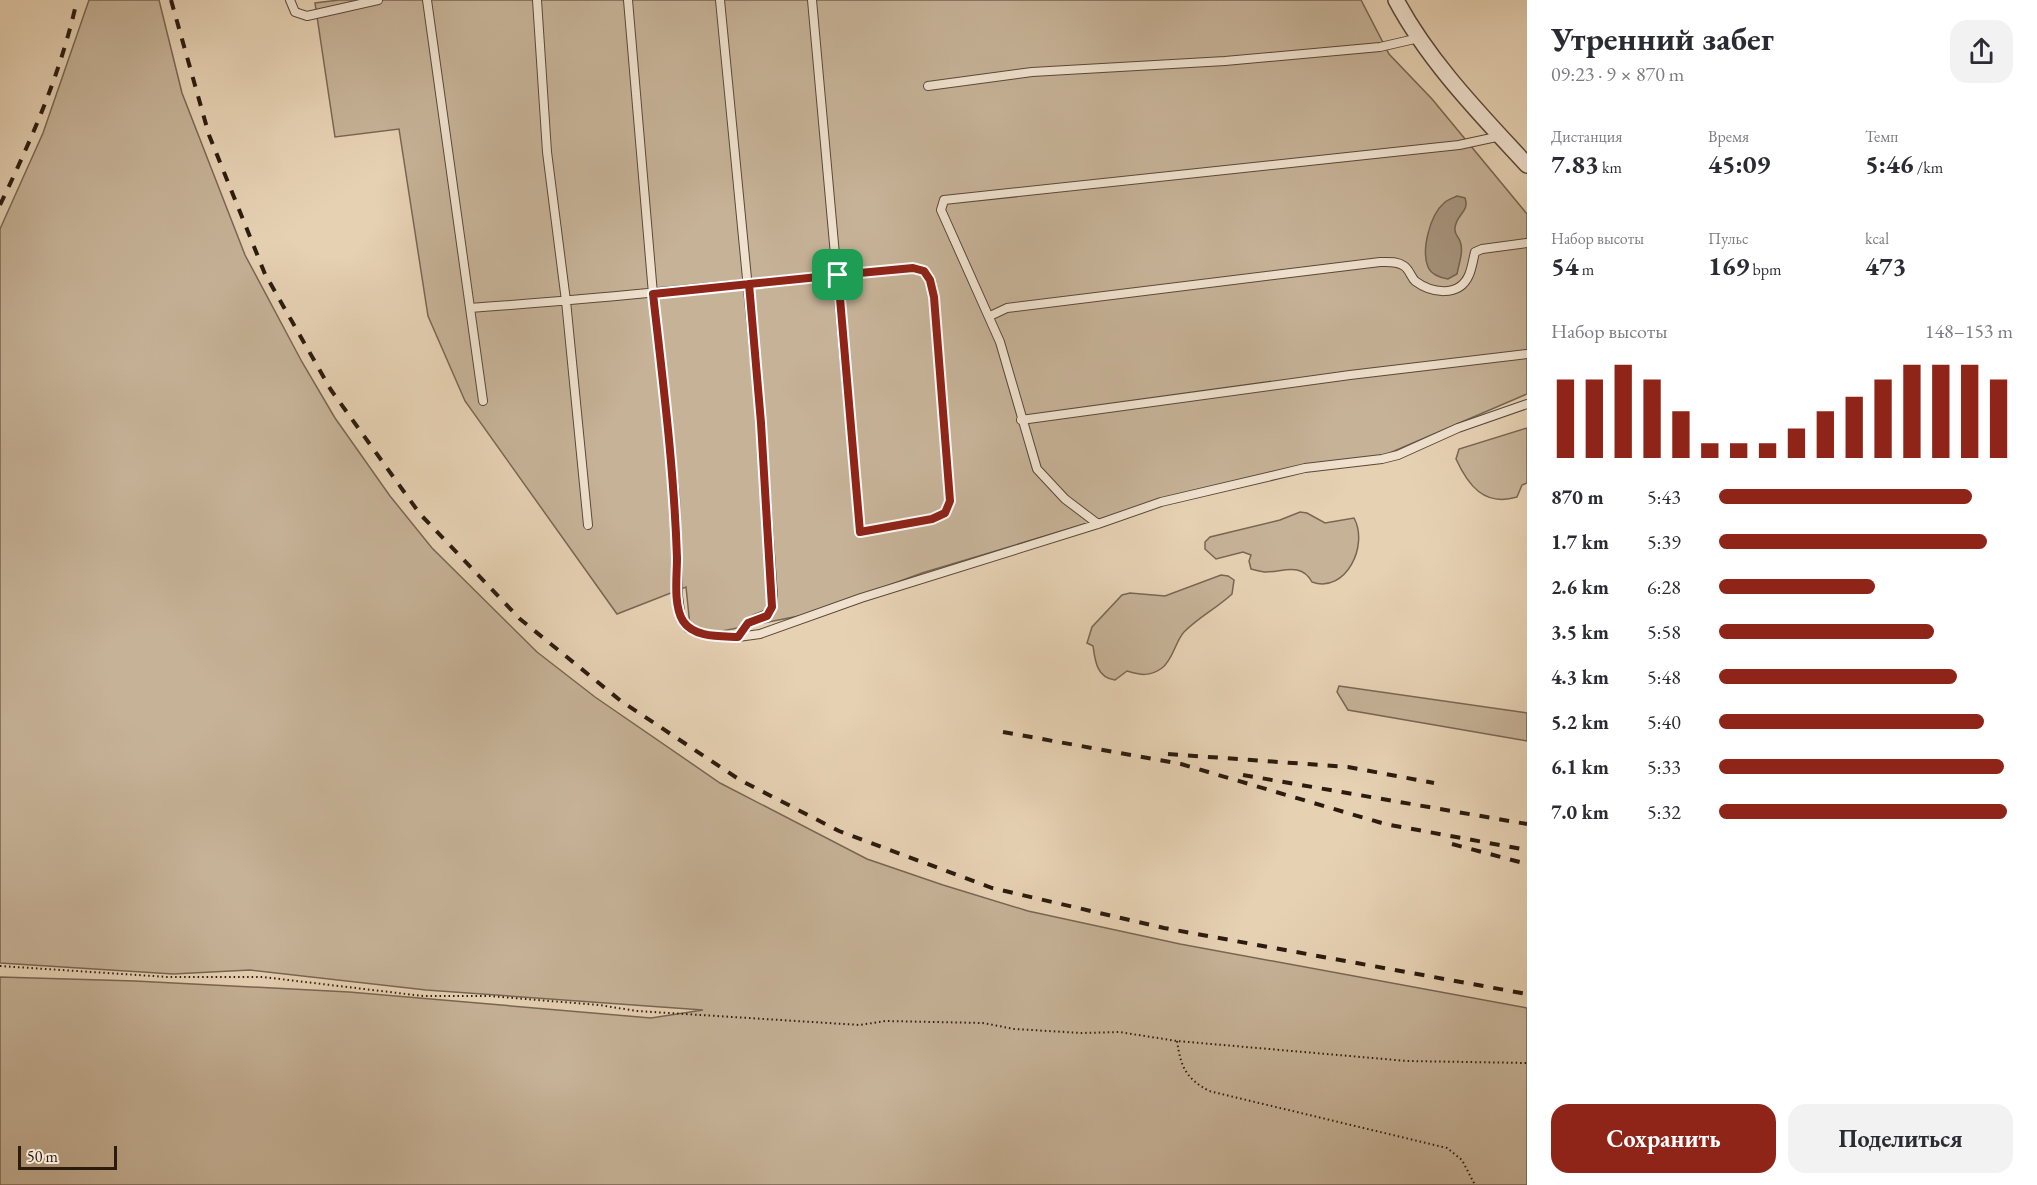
<!DOCTYPE html>
<html lang="ru">
<head>
<meta charset="utf-8">
<style>
	:root { --surface:#fff; --page:#f2f2f3; --text:#2b2b33; --muted:#7c7c81; --accent:#8f2418 }
	body { margin:0; font-family:"EB Garamond",serif; background:var(--page); color:var(--text); height:100vh; display:flex; flex-direction:column; font-size:22px; white-space:nowrap }
	* { box-sizing:border-box; margin:0 }
	p { font-size:20px; color:var(--muted) }
	.icon { flex:none; width:33px; height:33px; fill:none; stroke:currentColor; stroke-width:2; stroke-linecap:round; stroke-linejoin:round }
	.map { position:relative; flex:1; overflow:hidden }
	.drawer { display:flex; flex-direction:column; background:var(--surface); width:510px }
	.drawer>* { flex:none }
	.scale { position:absolute; left:18px; bottom:15px; width:99px; box-sizing:border-box; padding-left:6px; border:3px solid #2b1b0f; border-top:0; font-size:16px; line-height:21px; white-space:nowrap; color:#2b1b0f; -webkit-text-stroke:4px #efe1ce; paint-order:stroke }
	.pin { position:absolute; display:grid; place-items:center; width:51px; height:51px; color:#fff; margin:-26px; border-radius:12px; box-shadow:0 3px 9px #0006 }
	.round { display:grid; place-items:center; flex:none; width:63px; height:63px; border-radius:18px; background:var(--page) }
	.head { display:flex; align-items:center; justify-content:space-between; height:102px; padding:0 24px }
	h1 { font-size:33px; font-weight:700; line-height:45px }
	.figures { display:grid; grid-template-columns:repeat(3,1fr); gap:9px; height:102px; padding:6px 24px }
	.figures div { display:grid; align-content:center }
	.figures b { font-size:26px; font-weight:700 }
	.figures small { font-size:16px; font-weight:400 }
	.figures p { font-size:16px }
	.chart { height:168px; padding:12px 24px }
	.chart p { display:flex; justify-content:space-between }
	.chart svg { width:100%; height:108px; margin-top:6px; stroke:var(--accent); stroke-width:6 }
	.action { display:flex; gap:12px; margin-top:auto; padding:12px 24px }
	.action a { flex:1; height:69px; border-radius:18px; background:var(--accent); color:#fff; font-size:24px; font-weight:700; line-height:69px; text-align:center }
	.action a+a { background:var(--page); color:var(--text) }
	ul { padding:0 24px; list-style:none; font-size:20px }
	li { display:grid; grid-template-columns:96px 72px 1fr; align-items:center; height:45px }
	li i { height:15px; border-radius:8px; background:var(--accent) }
	main { display:flex; flex:1; min-height:0 }
	.map>svg:first-child { display:block }
	.green { fill:#c6b297; stroke:#786653; stroke-width:1.5 }
	.water { fill:#a6937b; stroke:#756350; stroke-width:1.5 }
	.lines { fill:none; stroke-linecap:round; stroke-linejoin:round }
	.lane-casing { stroke:#5a4838; stroke-width:10 }
	.street-casing { stroke:#5a4838; stroke-width:18 }
	.path { stroke:#2b1b0f; stroke-width:2; stroke-dasharray:1.5 3; stroke-linecap:butt }
	.lane { stroke:#efe1ce; stroke-width:8 }
	.street { stroke:#efe1ce; stroke-width:15 }
	.rail { stroke:#2b1b0f; stroke-width:4; stroke-dasharray:10 10; stroke-linecap:butt }
	.route-casing { stroke:#fff; stroke-width:12 }
	.route { stroke:#8f2418; stroke-width:8 }
</style>
</head>
<body>
<main>
<div class="map">
<svg width="1527" height="1185" viewBox="0 0 1527 1185">
	<rect width="100%" height="100%" fill="#e6d1b3"/>
	<filter id="stains"><feTurbulence type="fractalNoise" baseFrequency=".00333" numOctaves="4"/><feColorMatrix values="0 0 0 0 .2 0 0 0 0 .09 0 0 0 0 .02 0 0 0 .5 -.17"/></filter>
	<radialGradient id="worn" r=".72"><stop offset=".6" stop-color="#630" stop-opacity="0"/><stop offset="1" stop-color="#630" stop-opacity=".3"/></radialGradient>
	<!-- green -->
	<path class="green" d="M89 0H159L182 93 245 255 302 362 335 418 390 496 432 548 537 652 595 697 720 783 867 859 943 885 1028 911 1180 944 1527 1008V1185H0V977L135 981 349 992 651 1018 703 1010 426 990 250 970 173 974 0 963V229L43 133Z
		M339 0H1361L1389 54 1432 99 1527 214V394L1378 458 1304 466 1099 520 922 573 814 613 707 634 690 626 686 587 617 614 465 401 428 316 399 129 335 137 315 3Z
		M1527 428V483L1522 485 1517 497C1484 507 1468 485 1456 459L1459 449Z
		M1300 512 1307 513 1325 523 1354 518C1369 545 1346 594 1312 582 1301 562 1283 572 1266 572 1261 572 1256 570 1251 569L1249 561 1251 555 1243 552 1216 559 1205 549V542L1210 537 1280 520Z
		M1221 575 1228 576 1234 580 1232 594C1217 608 1199 617 1184 632 1175 642 1173 660 1162 668 1150 677 1140 675 1127 671L1115 680C1097 678 1095 661 1093 646L1087 643 1092 627 1122 595 1130 593 1165 596Z
		M1339 686 1527 713V741L1348 710 1337 692Z"/>
	<!-- water -->
	<path class="water" d="M1457 196 1465 198C1470 212 1456 214 1455 228 1454 234 1458 236 1460 241 1464 251 1459 263 1457 274L1448 279C1440 278 1431 274 1428 267 1421 250 1430 215 1444 203 1447 200 1453 198 1457 196Z"/>
	<g class="lines">
		<defs>
			<path id="lane" d="M290 0 295 12 307 16 378 0
				M427 0 483 401
				M537 0 547 152 566 301 588 525
				M628 0 653 294 675 496 678 596 681 619 688 628 703 634 719 636 738 637 760 634 861 598 1098 524 1161 502 1305 468 1382 459 1398 455 1458 428 1527 404
				M720 0 761 423 773 596C771 623 760 611 747 625 743 628 741 633 738 637
				M928 86 1032 72 1225 61 1380 47 1419 38
				M470 308C618 298 765 281 913 268L924 271 931 280 934 296 950 501 945 513 932 519 860 532 812 0
				M990 316 1007 308 1380 262C1388 262 1397 261 1404 266 1409 269 1411 277 1415 281 1431 293 1459 298 1469 275 1472 268 1473 260 1475 252L1482 249 1527 243
				M1021 420 1350 375 1527 354
				M1098 524 1065 499 1037 469 1000 342 941 210 944 200 1459 145 1501 136"/>
			<path id="street" d="M1396 0C1429 62 1480 114 1527 165"/>
		</defs>
		<!-- lane casing -->
		<use href="#lane" class="lane-casing"/>
		<!-- street casing -->
		<use href="#street" class="street-casing"/>
		<!-- path -->
		<path class="path" d="M0 966 168 977H263L423 996H489L599 1005 637 1011 860 1025 885 1021 983 1023 1014 1029 1082 1033 1119 1032 1177 1041 1407 1061 1527 1063
			M1177 1041C1181 1068 1186 1078 1209 1091L1447 1148 1462 1160 1475 1185"/>
		<!-- lane -->
		<use href="#lane" class="lane"/>
		<!-- street -->
		<use href="#street" class="street"/>
		<!-- rail -->
		<path class="rail" d="M171 0 209 135 265 274 331 390 420 514 520 619 621 701 740 780 839 831 992 888 1164 928 1527 994
			M0 205C32 138 61 73 77 0
			M1003 732 1181 764 1385 824 1527 850
			M1168 754 1348 767 1434 783
			M1243 775 1527 824
			M1452 844 1527 864"/>
	</g>
	<g class="lines">
		<defs>
			<path id="route" d="M838 275 913 268 924 271 930 280 934 297 950 501 945 513 932 519 860 532 838 275 749 284 761 423 772 607 767 616 748 623 738 637C721 636 694 638 683 621 673 605 677 576 677 558 674 469 663 382 653 294L838 275"/>
		</defs>
		<!-- route casing -->
		<use href="#route" class="route-casing"/>
		<!-- route -->
		<use href="#route" class="route"/>
	</g>
	<rect width="100%" height="100%" filter="url(#stains)"/>
	<rect width="100%" height="100%" fill="url(#worn)"/>
</svg>
<div class="scale">50 m</div>
<div class="pin" style="left:838px;top:275px;background:#1e9e55"><svg class="icon" aria-label="arrive" viewBox="0 0 24 24"><path d="M6 21V4h12l-3 4 3 4H6"/></svg></div>
</div>
<section class="drawer">
<div class="head"><div><h1>Утренний забег</h1><p>09:23 · 9 × 870 m</p></div><a class="round"><svg class="icon" aria-label="share" viewBox="0 0 24 24"><path d="M12 15V3M7 8l5-5 5 5M5 13v7h14v-7"/></svg></a></div>
<div class="figures">
<div><p>Дистанция</p><b>7.83<small> km</small></b></div>
<div><p>Время</p><b>45:09</b></div>
<div><p>Темп</p><b>5:46<small> /km</small></b></div>
</div>
<div class="figures">
<div><p>Набор высоты</p><b>54<small> m</small></b></div>
<div><p>Пульс</p><b>169<small> bpm</small></b></div>
<div><p>kcal</p><b>473</b></div>
</div>
<div class="chart"><p><span>Набор высоты</span>148–153 m</p>
<svg viewBox="0 0 160 44" preserveAspectRatio="none"><path d="M5 44V12M15 44V12M25 44V6M35 44V12M45 44V25M55 44V38M65 44V38M75 44V38M85 44V32M95 44V25M105 44V19M115 44V12M125 44V6M135 44V6M145 44V6M155 44V12"/></svg>
</div>
<ul>
<li><b>870 m</b>5:43<i style="width:86%"></i></li>
<li><b>1.7 km</b>5:39<i style="width:91%"></i></li>
<li><b>2.6 km</b>6:28<i style="width:53%"></i></li>
<li><b>3.5 km</b>5:58<i style="width:73%"></i></li>
<li><b>4.3 km</b>5:48<i style="width:81%"></i></li>
<li><b>5.2 km</b>5:40<i style="width:90%"></i></li>
<li><b>6.1 km</b>5:33<i style="width:97%"></i></li>
<li><b>7.0 km</b>5:32<i style="width:98%"></i></li>
</ul>
<div class="action"><a>Сохранить</a><a>Поделиться</a></div>
</section>
</main>
</body>
</html>
